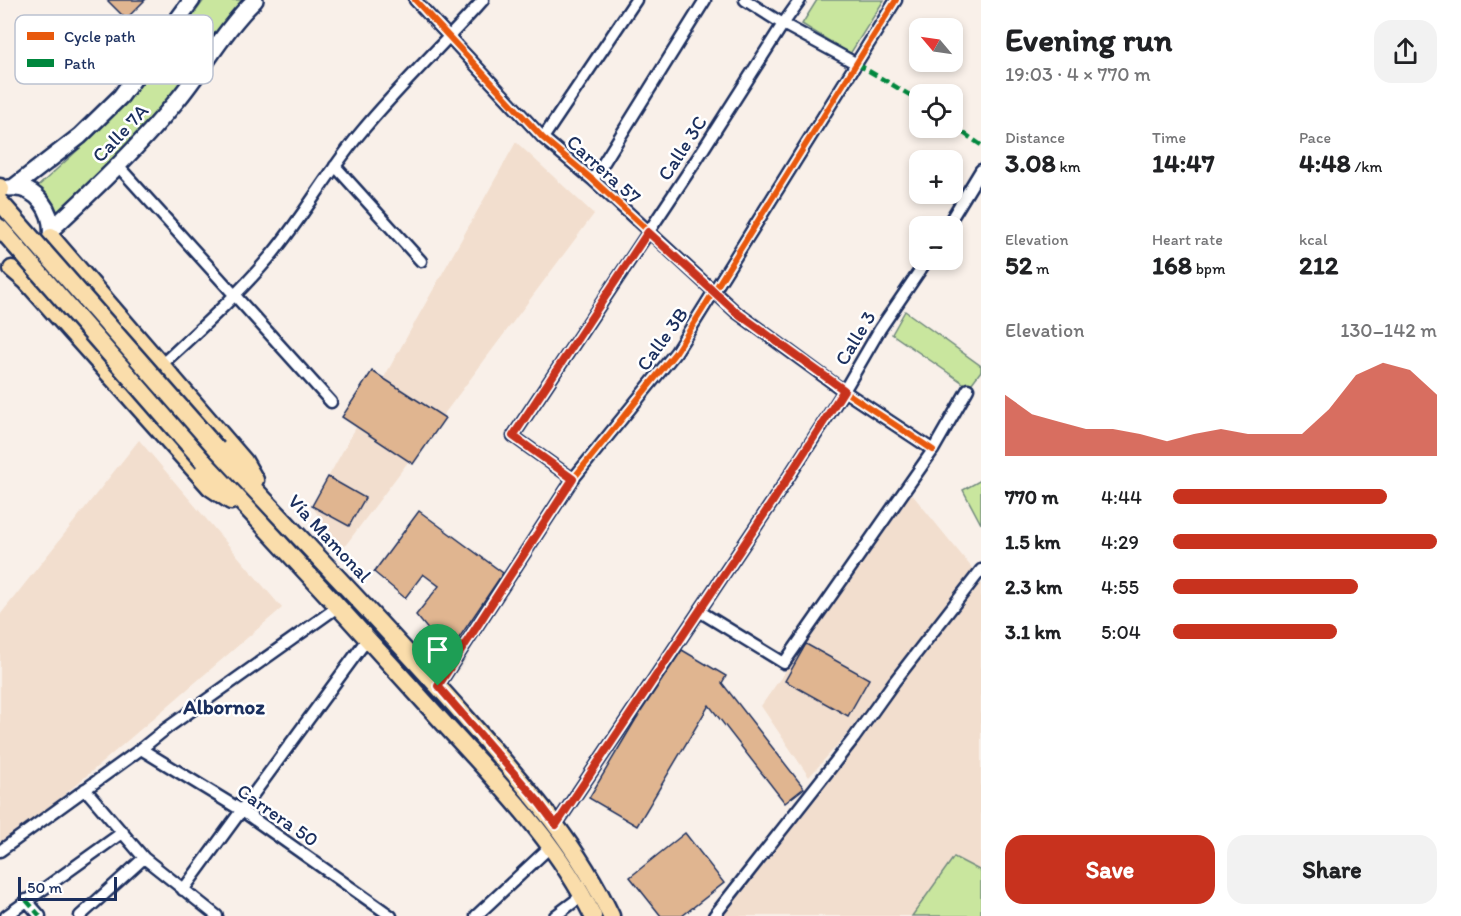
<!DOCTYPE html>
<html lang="en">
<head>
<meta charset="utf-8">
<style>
	:root { --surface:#fff; --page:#f2f2f2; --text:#202124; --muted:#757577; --accent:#c8321e }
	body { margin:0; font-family:Itim,sans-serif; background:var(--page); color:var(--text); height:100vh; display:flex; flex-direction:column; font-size:22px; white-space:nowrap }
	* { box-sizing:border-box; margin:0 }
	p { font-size:20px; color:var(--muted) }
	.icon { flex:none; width:33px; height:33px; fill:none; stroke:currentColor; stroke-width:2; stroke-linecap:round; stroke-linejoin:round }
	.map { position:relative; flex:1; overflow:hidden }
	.sheet { display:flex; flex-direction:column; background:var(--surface); width:480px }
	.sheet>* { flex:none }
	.needle { width:39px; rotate:299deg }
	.buttons { position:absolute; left:909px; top:18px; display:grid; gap:12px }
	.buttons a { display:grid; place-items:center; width:54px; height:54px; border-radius:12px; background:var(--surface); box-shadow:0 3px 9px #0003; font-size:30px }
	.scale { position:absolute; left:18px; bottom:15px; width:99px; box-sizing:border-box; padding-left:6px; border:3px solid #1b2f5e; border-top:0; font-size:16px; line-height:21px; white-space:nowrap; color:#1b2f5e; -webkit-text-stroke:4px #fff; paint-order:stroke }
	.pin { position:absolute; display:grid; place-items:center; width:51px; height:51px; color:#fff; margin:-62px -26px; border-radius:50% 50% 50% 0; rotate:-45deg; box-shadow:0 0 6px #0007 }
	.pin .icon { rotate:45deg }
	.round { display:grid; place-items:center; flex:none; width:63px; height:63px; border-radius:18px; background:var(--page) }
	.summary { display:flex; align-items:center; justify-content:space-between; height:102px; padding:0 24px }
	h1 { font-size:33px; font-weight:700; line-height:45px }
	.metrics { display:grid; grid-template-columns:repeat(3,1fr); gap:9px; height:102px; padding:6px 24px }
	.metrics div { display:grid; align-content:center }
	.metrics b { font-size:26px; font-weight:700 }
	.metrics small { font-size:16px; font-weight:400 }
	.metrics p { font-size:16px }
	.chart { height:168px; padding:12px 24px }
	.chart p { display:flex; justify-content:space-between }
	.chart svg { width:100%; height:108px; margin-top:6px; fill:var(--accent); opacity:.7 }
	.action { display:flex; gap:12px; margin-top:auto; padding:12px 24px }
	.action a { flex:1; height:69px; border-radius:18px; background:var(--accent); color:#fff; font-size:24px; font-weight:700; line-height:69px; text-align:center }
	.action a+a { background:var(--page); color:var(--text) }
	ul { padding:0 24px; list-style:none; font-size:20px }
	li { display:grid; grid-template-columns:96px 72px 1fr; align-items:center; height:45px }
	li i { height:15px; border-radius:8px; background:var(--accent) }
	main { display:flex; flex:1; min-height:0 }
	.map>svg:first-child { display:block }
	.built { fill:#f2dece }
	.green { fill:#c9e69e; stroke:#728a7e; stroke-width:1.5 }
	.building { fill:#e0b590; stroke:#1b2f5e; stroke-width:1.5 }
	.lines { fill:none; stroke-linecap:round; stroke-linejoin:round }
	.street-casing { stroke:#1b2f5e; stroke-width:15 }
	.secondary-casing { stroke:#1b2f5e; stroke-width:20 }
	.primary-casing { stroke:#1b2f5e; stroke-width:21 }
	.street { stroke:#fff; stroke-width:10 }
	.secondary { stroke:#fff; stroke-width:15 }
	.primary { stroke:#faddab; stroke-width:16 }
	.primary-bridge-casing { stroke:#1b2f5e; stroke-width:21; stroke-linecap:butt }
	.primary-bridge { stroke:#faddab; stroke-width:16 }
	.quiet { stroke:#00873e; stroke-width:4.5; stroke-dasharray:9 4.5; stroke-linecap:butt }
	.cycleway-casing { stroke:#fff; stroke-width:10 }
	.cycleway { stroke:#e8590c; stroke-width:6 }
	.route-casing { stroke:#fff; stroke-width:12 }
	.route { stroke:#c8321e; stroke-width:8 }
	.labels { text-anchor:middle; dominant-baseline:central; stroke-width:5; stroke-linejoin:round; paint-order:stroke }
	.street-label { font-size:20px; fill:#1b2f5e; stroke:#fff }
	.neighbourhood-label { font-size:21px; font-weight:bold; fill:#1b2f5e; stroke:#fff }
	.key { fill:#fff; stroke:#bbc1cf; stroke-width:1.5 }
	.key-label { font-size:16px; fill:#1b2f5e }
</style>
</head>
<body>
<main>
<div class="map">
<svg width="981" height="916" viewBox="0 0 981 916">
	<rect width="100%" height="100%" fill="#f9f0e9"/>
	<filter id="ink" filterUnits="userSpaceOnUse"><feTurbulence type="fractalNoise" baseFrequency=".0167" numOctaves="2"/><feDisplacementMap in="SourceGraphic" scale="12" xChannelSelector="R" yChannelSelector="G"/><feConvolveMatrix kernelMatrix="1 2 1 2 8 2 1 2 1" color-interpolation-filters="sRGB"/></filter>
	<g filter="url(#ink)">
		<!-- built -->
		<path class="built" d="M516 142 594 214 342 550 312 506Z
			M139 440 282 608 0 850V615Z
			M911 493 981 579V871L954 857 912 916H710L872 706 809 777 761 706Z"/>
		<!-- green -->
		<path class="green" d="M204 0H247L186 82 115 164 56 220 33 191C65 161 100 132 129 99 156 68 180 33 204 0Z
			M817 0H884L850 54 802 24Z
			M905 311 981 366V371L969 387 892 334Z
			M981 480V524L963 490Z
			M954 857 981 871V916H912Z"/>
		<!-- building -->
		<path class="building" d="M107 0H145L126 19Z
			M372 371 445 418 413 464 342 417Z
			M328 477 365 498 349 526 312 506Z
			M419 511 503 573 457 641 438 636 430 632 416 615 439 586 423 574 405 598 374 572Z
			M806 644 869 679 848 716 785 681Z
			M682 650 726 676 722 683 804 788 785 803 709 705 637 826 589 798 636 719Z
			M685 833 724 883 682 916H661L630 877Z"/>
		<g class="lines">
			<defs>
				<path id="street" d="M415 0 543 138 593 180 736 312 844 391 933 450
					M745 0 783 24 857 64
					M543 138 636 0
					M335 166 421 261
					M119 167 331 402
					M593 180 705 0
					M947 226 981 170
					M160 366C200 329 239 294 273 253 305 214 330 169 362 131 400 85 444 44 483 0
					M573 479 513 436 697 159 783 24 800 0
					M699 611 784 663 933 450 968 389
					M438 686 573 479 676 352 896 0
					M141 749 241 810 391 916
					M85 789 144 858 217 916
					M556 825 773 501 844 391 880 329 927 260
					M0 851 141 749 167 728 339 606
					M183 890 368 638
					M26 900 40 916
					M6 916 123 832
					M80 916 144 858
					M476 916 551 846
					M555 916 583 895
					M714 916 854 738 894 682 981 570"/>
				<path id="secondary" d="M14 187 80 136 121 96 192 0
					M9 188C37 185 54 212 51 237
					M52 229C97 187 140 146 179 98 205 66 225 29 255 0"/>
				<path id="primary" d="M0 187 1 189
					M51 237 244 461 255 480
					M12 269 26 281 210 487 231 501
					M217 449C300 539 386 627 467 719 521 781 576 841 611 916
					M203 461C283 546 362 632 440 719 496 781 556 840 593 916"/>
			</defs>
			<!-- street casing -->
			<use href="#street" class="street-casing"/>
			<!-- secondary casing -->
			<use href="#secondary" class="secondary-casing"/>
			<!-- primary casing -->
			<use href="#primary" class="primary-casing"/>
			<!-- street -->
			<use href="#street" class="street"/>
			<!-- secondary -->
			<use href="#secondary" class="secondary"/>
			<!-- primary -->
			<use href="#primary" class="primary"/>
			<defs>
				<path id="primary-bridge" d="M0 202 217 449
					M0 228 203 461"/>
			</defs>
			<!-- primary-bridge casing -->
			<use href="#primary-bridge" class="primary-bridge-casing"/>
			<!-- primary-bridge -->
			<use href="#primary-bridge" class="primary-bridge"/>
			<!-- quiet -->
			<path class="quiet" d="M857 64 920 101
				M952 125 981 145
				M26 900 40 916"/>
			<defs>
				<path id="cycleway" d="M415 0 543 138 593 180 736 312 844 391 933 450
					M438 686 573 479 676 352 896 0"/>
			</defs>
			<!-- cycleway casing -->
			<use href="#cycleway" class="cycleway-casing"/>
			<!-- cycleway -->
			<use href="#cycleway" class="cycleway"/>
		</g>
	</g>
	<g class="lines" filter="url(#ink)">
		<defs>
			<path id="route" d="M648 232 736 312 844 390 773 501 556 825 538 801 438 686 573 479 513 436Z"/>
		</defs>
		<!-- route casing -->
		<use href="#route" class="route-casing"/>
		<!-- route -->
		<use href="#route" class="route"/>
	</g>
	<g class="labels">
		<!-- street labels -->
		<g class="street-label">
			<text transform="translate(120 133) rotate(-47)">Calle 7A</text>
			<text transform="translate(682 148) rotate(-57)">Calle 3C</text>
			<text transform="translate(604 169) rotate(42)">Carrera 57</text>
			<text transform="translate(855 338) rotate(-59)">Calle 3</text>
			<text transform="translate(662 339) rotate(-54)">Calle 3B</text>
			<text transform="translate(330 538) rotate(47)">Vía Mamonal</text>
			<text transform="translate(278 815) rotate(35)">Carrera 50</text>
		</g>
		<!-- neighbourhood labels -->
		<g class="neighbourhood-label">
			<text x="224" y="706">Albornoz</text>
		</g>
	</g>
	<!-- legend -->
	<rect x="15" y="15" width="198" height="69" rx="9" class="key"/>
	<rect x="27" y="32" width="27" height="8" fill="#e8590c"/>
	<rect x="27" y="59" width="27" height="8" fill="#00873e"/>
	<g class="key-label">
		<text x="64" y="42">Cycle path</text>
		<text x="64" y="69">Path</text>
	</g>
</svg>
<div class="buttons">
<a><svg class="needle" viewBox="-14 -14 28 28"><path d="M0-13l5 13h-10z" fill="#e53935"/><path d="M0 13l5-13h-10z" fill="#757577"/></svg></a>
<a><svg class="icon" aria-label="locate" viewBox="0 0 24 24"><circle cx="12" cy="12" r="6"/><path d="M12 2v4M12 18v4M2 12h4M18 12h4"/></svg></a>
<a>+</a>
<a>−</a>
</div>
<div class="scale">50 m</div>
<div class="pin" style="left:438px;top:686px;background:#1e9e55"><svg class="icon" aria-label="arrive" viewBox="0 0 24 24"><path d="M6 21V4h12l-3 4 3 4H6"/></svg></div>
</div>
<section class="sheet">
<div class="summary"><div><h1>Evening run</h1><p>19:03 · 4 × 770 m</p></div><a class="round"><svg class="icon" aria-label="share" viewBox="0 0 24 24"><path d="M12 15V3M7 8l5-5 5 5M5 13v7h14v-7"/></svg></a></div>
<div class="metrics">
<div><p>Distance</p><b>3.08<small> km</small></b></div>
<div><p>Time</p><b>14:47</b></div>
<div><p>Pace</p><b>4:48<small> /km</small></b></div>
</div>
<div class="metrics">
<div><p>Elevation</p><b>52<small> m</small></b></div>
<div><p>Heart rate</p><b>168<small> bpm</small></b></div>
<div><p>kcal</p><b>212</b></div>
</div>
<div class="chart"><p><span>Elevation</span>130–142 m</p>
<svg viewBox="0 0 160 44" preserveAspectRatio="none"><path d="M0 44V19L10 27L20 30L30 33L40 33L50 35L60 38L70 35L80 33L90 35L100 35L110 35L120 25L130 11L140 6L150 9L160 19V44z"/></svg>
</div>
<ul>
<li><b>770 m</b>4:44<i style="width:81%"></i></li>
<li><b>1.5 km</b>4:29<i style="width:100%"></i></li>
<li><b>2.3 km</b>4:55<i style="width:70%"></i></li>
<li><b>3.1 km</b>5:04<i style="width:62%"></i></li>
</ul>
<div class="action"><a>Save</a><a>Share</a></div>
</section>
</main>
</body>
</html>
